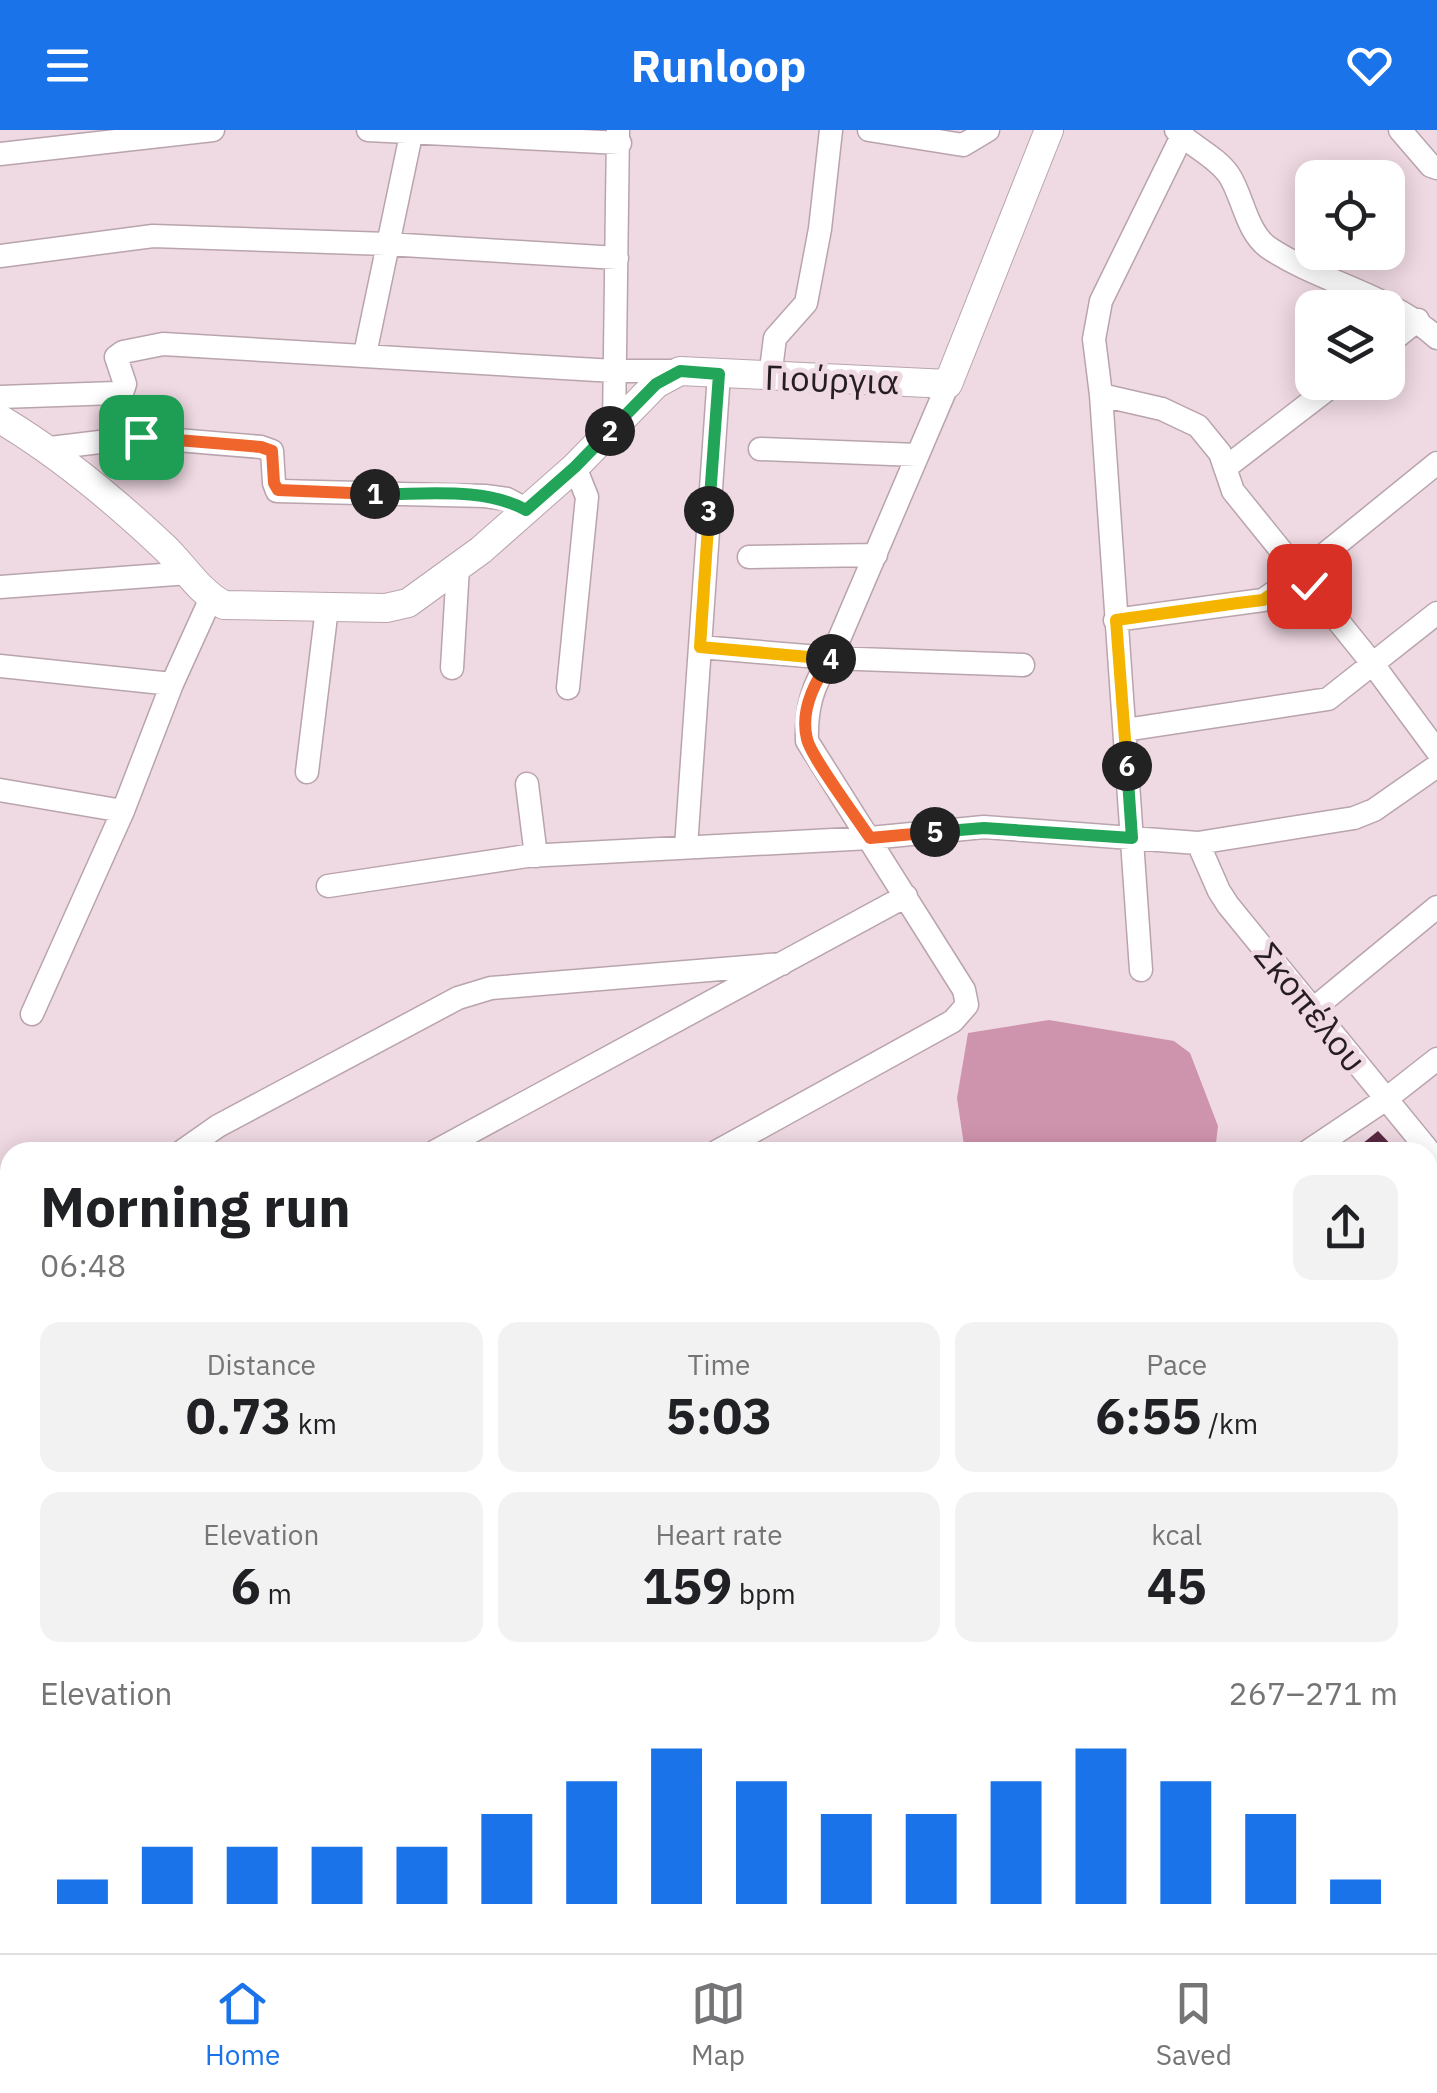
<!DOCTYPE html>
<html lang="en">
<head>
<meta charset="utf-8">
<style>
	:root { --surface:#fff; --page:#f2f2f2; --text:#202124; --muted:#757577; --line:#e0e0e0; --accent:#1a73e8 }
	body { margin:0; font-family:"IBM Plex Sans",sans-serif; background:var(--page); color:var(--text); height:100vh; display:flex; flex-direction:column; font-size:38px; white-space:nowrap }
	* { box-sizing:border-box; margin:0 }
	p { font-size:32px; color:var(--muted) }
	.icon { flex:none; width:55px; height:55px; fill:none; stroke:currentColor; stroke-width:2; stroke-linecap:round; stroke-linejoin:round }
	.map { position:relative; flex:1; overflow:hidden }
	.side { position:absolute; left:0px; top:1012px; width:1438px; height:812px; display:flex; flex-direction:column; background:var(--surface); border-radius:30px 30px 0 0; box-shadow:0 5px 25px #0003 }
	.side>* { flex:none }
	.buttons { position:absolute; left:1295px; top:30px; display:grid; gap:20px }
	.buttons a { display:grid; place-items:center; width:110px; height:110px; border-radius:20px; background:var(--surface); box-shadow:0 5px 25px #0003; font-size:50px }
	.pin { position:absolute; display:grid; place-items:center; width:85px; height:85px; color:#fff; margin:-42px; border-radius:20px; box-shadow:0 5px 15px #0006 }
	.km { position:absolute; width:50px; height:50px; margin:-25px; border-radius:50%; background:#222; color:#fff; font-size:28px; line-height:50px; text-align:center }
	.round { display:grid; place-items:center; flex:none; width:105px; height:105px; border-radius:20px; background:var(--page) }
	.overview { display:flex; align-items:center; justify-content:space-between; height:170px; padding:0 40px }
	h1 { font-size:55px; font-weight:800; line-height:75px }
	.metrics { display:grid; grid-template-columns:repeat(3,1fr); gap:15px; height:170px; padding:10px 40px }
	.metrics div { display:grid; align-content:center; border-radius:20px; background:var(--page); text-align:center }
	.metrics b { font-size:50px; font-weight:800 }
	.metrics small { font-size:28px; font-weight:400 }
	.metrics p { font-size:28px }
	.chart { height:280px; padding:20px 40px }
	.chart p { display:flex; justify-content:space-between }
	.chart svg { width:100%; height:180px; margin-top:10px; stroke:var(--accent); stroke-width:6 }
	header { display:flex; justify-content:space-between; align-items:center; height:130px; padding:0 40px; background:var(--accent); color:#fff; font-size:45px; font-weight:800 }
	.menu { display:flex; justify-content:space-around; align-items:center; height:140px; border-top:2px solid var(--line); background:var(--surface); font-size:28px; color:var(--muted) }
	.menu a { display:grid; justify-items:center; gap:5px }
	.menu .current { color:var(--accent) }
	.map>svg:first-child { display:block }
	.forest { fill:#cf94ad }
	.building { fill:#592840 }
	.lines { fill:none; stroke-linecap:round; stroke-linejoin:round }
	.minor-casing { stroke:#b9a4ad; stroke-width:25 }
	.tertiary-casing { stroke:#b9a4ad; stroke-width:30 }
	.minor { stroke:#fff; stroke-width:22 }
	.tertiary { stroke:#fff; stroke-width:28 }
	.split-1-casing { stroke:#fff; stroke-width:20 }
	.split-2-casing { stroke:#fff; stroke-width:20 }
	.split-3-casing { stroke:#fff; stroke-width:20 }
	.split-4-casing { stroke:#fff; stroke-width:20 }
	.split-5-casing { stroke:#fff; stroke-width:20 }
	.split-6-casing { stroke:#fff; stroke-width:20 }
	.split-7-casing { stroke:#fff; stroke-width:20 }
	.split-8-casing { stroke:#fff; stroke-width:20 }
	.split-1 { stroke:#f0652b; stroke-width:12 }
	.split-2 { stroke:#22a559; stroke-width:12 }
	.split-3 { stroke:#22a559; stroke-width:12 }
	.split-4 { stroke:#f5b400; stroke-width:12 }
	.split-5 { stroke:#f0652b; stroke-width:12 }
	.split-6 { stroke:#22a559; stroke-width:12 }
	.split-7 { stroke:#f5b400; stroke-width:12 }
	.split-8 { stroke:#f5b400; stroke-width:12 }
	.labels { text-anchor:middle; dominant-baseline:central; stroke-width:10; stroke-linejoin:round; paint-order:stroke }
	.street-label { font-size:35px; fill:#251d20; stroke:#efd9e2 }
</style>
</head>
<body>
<header><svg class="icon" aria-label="menu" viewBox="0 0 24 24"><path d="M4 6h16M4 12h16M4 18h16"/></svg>Runloop<svg class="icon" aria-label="heart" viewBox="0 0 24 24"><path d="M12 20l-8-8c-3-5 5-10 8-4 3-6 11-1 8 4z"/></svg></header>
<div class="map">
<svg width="1437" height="1823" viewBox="0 0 1437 1823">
	<rect width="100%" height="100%" fill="#efd9e2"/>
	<!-- forest -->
	<path class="forest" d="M1049 890 1174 911 1190 923 1218 996 1215 1022H965L957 968 968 903Z
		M0 1120H10V1668L0 1669Z
		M1428 1282 1437 1283V1823H1104L1089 1815H1428Z
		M443 1815H938L932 1823H445Z"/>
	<!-- building -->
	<path class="building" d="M1378 1001 1398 1022H1352Z"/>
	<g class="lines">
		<defs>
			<path id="minor" d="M368 0 620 13
				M869 0 963 15 988 0
				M1176 0C1191 16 1216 26 1229 45 1243 66 1246 102 1269 118 1322 153 1389 164 1437 208
				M1400 0 1431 36 1437 38
				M1182 6 1101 171 1094 209 1101 265 1162 279 1198 296 1220 323 1233 361 1372 533 1437 621
				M0 24 213 0
				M0 126 153 106 387 114 617 128
				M1388 214 1418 190
				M365 224 412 0
				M770 247 775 208 806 173 820 99 831 0
				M1101 265 1141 840
				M0 267 116 263 123 260 125 254 116 227 123 222 163 214 614 241H680
				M614 296 618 0
				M42 319 141 307 261 317 272 321 274 353 277 361 485 366 507 369 526 379
				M760 319 917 325
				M1225 338 1337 252
				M749 427 876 425
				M0 457 189 443
				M1115 490 1263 470 1299 445 1437 333
				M700 517 831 528 1023 535
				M0 536 172 554
				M452 538 458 437
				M568 558 587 367 575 337
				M1125 600 1328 569 1437 483
				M307 642 327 478
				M527 654 536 726
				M0 660 123 681
				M1198 713 1219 761 1228 775 1437 1031
				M686 717 719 244
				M328 756 527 726 870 708 984 697 1198 713 1354 688 1374 680 1437 636
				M1312 880 1437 777
				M32 884 123 681 172 554 211 468
				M181 1022 218 996 458 868 491 858 782 834
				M434 1022 906 766
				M716 1022 953 891 967 875 964 860 807 611C806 579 812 555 831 528L948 254
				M1307 1022 1386 969 1437 929
				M0 1098H10
				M261 1815 265 1823"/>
			<path id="tertiary" d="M0 289C59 324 113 369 164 417 184 436 199 462 224 475L386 478 408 473 481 420 575 337 656 254 680 241 948 254 1049 0"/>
		</defs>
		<!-- minor casing -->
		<use href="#minor" class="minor-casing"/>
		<!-- tertiary casing -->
		<use href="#tertiary" class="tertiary-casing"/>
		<!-- minor -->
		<use href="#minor" class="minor"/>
		<!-- tertiary -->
		<use href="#tertiary" class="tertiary"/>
	</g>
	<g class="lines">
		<defs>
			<path id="split-1" d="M141 307 261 317 272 321 274 353 278 360 375 364"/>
			<path id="split-2" d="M375 364C422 365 483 356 526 380L575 337 610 301"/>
			<path id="split-3" d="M610 301 656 254 680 241 719 244 709 381"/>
			<path id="split-4" d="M709 381 700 517 831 529"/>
			<path id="split-5" d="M831 529C815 551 800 581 807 609 811 627 857 688 870 708L935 702"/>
			<path id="split-6" d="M935 702 984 698 1132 708 1127 636"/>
			<path id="split-7" d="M1127 636 1116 490 1238 473"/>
			<path id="split-8" d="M1238 473 1263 470 1299 445 1309 456"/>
		</defs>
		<!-- split-1 casing -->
		<use href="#split-1" class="split-1-casing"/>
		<!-- split-2 casing -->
		<use href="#split-2" class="split-2-casing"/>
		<!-- split-3 casing -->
		<use href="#split-3" class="split-3-casing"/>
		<!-- split-4 casing -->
		<use href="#split-4" class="split-4-casing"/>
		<!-- split-5 casing -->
		<use href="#split-5" class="split-5-casing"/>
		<!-- split-6 casing -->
		<use href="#split-6" class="split-6-casing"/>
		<!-- split-7 casing -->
		<use href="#split-7" class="split-7-casing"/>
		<!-- split-8 casing -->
		<use href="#split-8" class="split-8-casing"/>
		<!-- split-1 -->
		<use href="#split-1" class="split-1"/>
		<!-- split-2 -->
		<use href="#split-2" class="split-2"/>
		<!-- split-3 -->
		<use href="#split-3" class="split-3"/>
		<!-- split-4 -->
		<use href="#split-4" class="split-4"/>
		<!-- split-5 -->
		<use href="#split-5" class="split-5"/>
		<!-- split-6 -->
		<use href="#split-6" class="split-6"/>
		<!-- split-7 -->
		<use href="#split-7" class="split-7"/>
		<!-- split-8 -->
		<use href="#split-8" class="split-8"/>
	</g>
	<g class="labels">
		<!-- street labels -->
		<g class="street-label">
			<text transform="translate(832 249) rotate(2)">Γιούργια</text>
			<text transform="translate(1311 877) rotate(51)">Σκοπέλου</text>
		</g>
	</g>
</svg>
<div class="buttons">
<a><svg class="icon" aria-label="locate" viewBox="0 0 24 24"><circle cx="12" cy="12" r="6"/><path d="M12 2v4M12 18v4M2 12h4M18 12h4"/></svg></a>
<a><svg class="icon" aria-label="layers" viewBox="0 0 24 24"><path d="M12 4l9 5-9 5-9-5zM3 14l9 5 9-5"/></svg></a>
</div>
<div class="pin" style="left:141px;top:307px;background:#1e9e55"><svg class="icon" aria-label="arrive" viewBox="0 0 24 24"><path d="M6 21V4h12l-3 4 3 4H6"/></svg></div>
<div class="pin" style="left:1309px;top:456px;background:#d93025"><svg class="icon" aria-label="check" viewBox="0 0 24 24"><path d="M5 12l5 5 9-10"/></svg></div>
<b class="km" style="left:375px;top:364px">1</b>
<b class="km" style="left:610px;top:301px">2</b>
<b class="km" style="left:709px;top:381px">3</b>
<b class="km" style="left:831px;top:529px">4</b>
<b class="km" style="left:935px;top:702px">5</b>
<b class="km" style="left:1127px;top:636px">6</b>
<section class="side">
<div class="overview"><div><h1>Morning run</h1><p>06:48</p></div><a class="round"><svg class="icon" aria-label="share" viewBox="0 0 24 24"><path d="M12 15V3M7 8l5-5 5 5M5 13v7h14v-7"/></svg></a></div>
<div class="metrics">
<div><p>Distance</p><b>0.73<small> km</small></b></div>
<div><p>Time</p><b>5:03</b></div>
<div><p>Pace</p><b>6:55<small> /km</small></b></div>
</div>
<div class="metrics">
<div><p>Elevation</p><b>6<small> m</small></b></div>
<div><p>Heart rate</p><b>159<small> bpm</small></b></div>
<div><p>kcal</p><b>45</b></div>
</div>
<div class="chart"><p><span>Elevation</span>267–271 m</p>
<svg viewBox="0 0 160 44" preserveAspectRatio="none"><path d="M5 44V38M15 44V30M25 44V30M35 44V30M45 44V30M55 44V22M65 44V14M75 44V6M85 44V14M95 44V22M105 44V22M115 44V14M125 44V6M135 44V14M145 44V22M155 44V38"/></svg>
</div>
</section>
</div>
<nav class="menu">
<a class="current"><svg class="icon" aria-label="home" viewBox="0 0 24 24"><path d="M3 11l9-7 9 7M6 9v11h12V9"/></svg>Home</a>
<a><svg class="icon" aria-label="map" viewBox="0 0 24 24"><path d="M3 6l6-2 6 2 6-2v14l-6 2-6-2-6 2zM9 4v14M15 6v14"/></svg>Map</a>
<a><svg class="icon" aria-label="saved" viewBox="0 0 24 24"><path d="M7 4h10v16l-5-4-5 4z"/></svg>Saved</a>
</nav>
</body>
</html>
